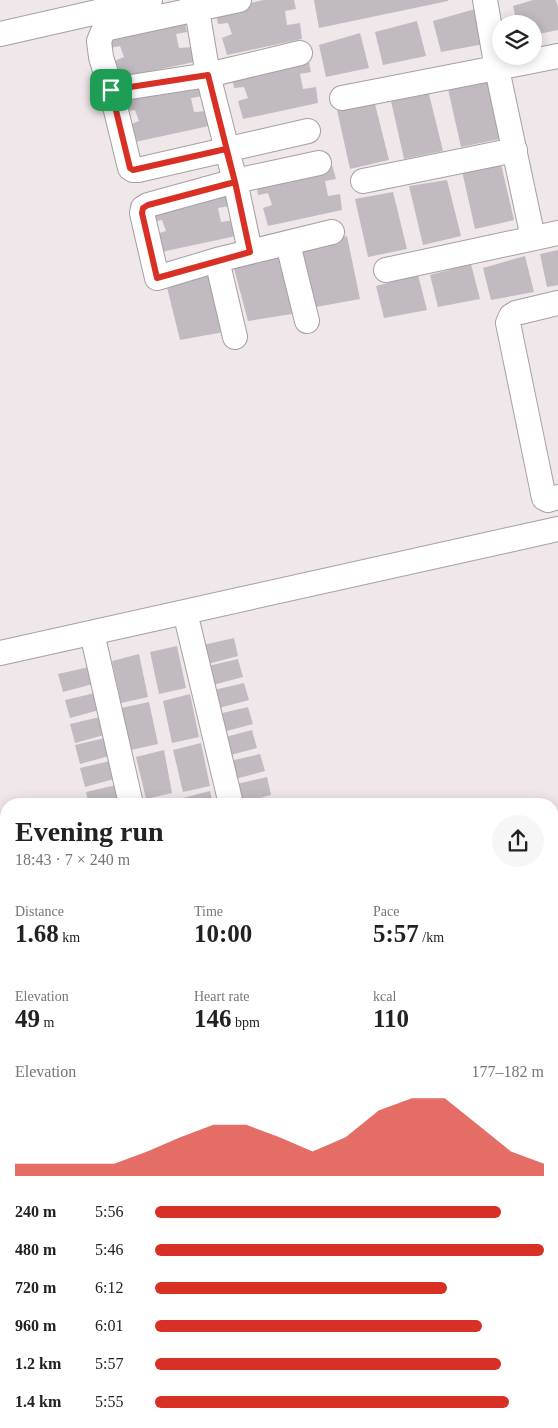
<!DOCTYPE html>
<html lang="en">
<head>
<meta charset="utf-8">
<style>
	:root { --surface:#fff; --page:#f6f6f6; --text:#222; --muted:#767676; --accent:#d93025 }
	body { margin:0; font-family:"Times New Roman",serif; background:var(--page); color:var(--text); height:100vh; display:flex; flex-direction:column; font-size:19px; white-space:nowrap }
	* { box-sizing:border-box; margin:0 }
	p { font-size:16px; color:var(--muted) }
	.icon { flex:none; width:28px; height:28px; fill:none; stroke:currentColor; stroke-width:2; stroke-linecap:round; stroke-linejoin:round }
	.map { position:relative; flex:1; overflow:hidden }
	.sheet { position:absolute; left:0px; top:798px; width:559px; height:631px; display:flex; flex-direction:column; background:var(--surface); border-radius:20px 20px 0 0; box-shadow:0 2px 12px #0003 }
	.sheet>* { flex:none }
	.buttons { position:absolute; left:492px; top:15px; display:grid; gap:10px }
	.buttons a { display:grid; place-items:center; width:50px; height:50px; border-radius:50%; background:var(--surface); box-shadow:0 2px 12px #0003; font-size:25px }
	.pin { position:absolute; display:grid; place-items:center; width:42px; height:42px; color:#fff; margin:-21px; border-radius:10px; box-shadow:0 2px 8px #0006 }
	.round { display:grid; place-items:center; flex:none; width:52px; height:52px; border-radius:26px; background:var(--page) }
	.summary { display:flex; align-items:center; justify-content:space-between; height:85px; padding:0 15px }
	h1 { font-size:28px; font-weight:700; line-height:38px }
	.figures { display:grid; grid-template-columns:repeat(3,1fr); gap:8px; height:85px; padding:5px 15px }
	.figures div { display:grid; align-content:center }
	.figures b { font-size:25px; font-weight:700 }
	.figures small { font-size:14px; font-weight:400 }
	.figures p { font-size:14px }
	.chart { height:140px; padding:10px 15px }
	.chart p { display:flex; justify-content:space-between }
	.chart svg { width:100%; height:90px; margin-top:5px; fill:var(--accent); opacity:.7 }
	ul { padding:0 15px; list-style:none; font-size:16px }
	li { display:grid; grid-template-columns:80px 60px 1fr; align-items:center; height:38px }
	li i { height:12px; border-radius:6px; background:var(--accent) }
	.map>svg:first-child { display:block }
	.building { fill:#c1bac0 }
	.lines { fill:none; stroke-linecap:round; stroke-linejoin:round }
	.minor-casing { stroke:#a79ea0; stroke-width:26 }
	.tertiary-casing { stroke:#a79ea0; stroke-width:29 }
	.minor { stroke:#fff; stroke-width:24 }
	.tertiary { stroke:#fff; stroke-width:28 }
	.route-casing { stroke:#fff; stroke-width:10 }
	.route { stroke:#d93025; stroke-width:6 }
</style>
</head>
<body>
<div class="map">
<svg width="558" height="1428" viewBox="0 0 558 1428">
	<rect width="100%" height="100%" fill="#f0e7ea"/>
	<!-- building -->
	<path class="building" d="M264 0H294L296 9 285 11 287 25 300 23 302 39 227 55 222 38 232 34 228 23 218 24 215 10Z
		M314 0H448V1L319 28Z
		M533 0H556L558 7V30L534 35V24H517L513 6Z
		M475 9 484 44 441 52 433 21Z
		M184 18 187 32 176 34 179 48 192 47 194 62 119 78 114 61 124 57 120 46 110 48 107 34Z
		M417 21 426 56 383 65 375 32Z
		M360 33 369 68 326 77 319 45Z
		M308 58 311 72 300 74 303 89 316 87 318 103 243 119 238 101 248 98 244 87 234 88 231 74Z
		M199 81 203 96 191 98 194 112 207 111 209 126 135 142 129 125 139 121 135 110 125 111 122 97Z
		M487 82 500 139 461 147 448 89Z
		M429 94 443 151 404 159 391 101Z
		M375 104 389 160 350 169 337 110Z
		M501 164 514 220 475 229 462 171Z
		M332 165 336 179 325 181 328 196 340 194 342 210 268 226 263 208 272 205 268 193 258 195 256 181Z
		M447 180 461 236 423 245 409 186Z
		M226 192 230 206 218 208 221 222 234 220 236 236 161 252 156 234 166 231 162 220 152 222 149 207Z
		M393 192 407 249 368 257 355 199Z
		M347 236 360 299 316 307 301 247Z
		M558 250V285L547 287 540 254Z
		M279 251 292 314 248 321 232 261Z
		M525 256 534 292 491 300 483 268Z
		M471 264 480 299 438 307 430 275Z
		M211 269 224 332 180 340 165 279Z
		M418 275 427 310 384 318 376 286Z
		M234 638 238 656 208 664 203 645Z
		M177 646 186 688 159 694 150 652Z
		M139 654 148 697 121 703 112 661Z
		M238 659 243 677 213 685 208 666Z
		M89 667 93 684 63 692 58 674Z
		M244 683 249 700 219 708 214 690Z
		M95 693 99 710 70 718 65 700Z
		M190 694 199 737 172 743 163 701Z
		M149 702 158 744 131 750 121 708Z
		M248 707 253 724 223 732 218 714Z
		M100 717 104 735 75 743 70 724Z
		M252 730 257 748 227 756 222 738Z
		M105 738 109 756 80 764 75 745Z
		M201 743 210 786 183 792 173 750Z
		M164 750 172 793 146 799 136 757Z
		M260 754 265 771 235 779 230 761Z
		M110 761 114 779 85 787 80 768Z
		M267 777 271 795 241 803 237 784Z
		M116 785 120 803 89 804 86 792Z
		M210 791 213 804H184L183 798Z
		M273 799 274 804H257V803Z
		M512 1422H534L535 1426 513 1428Z"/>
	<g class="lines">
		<defs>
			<path id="minor" d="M192 0 197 10 208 75 235 181 250 251
				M239 0 104 29 99 41 101 57 111 90 130 168 133 170H138L308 131
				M485 0 497 69 533 238
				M0 34 150 0
				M111 90 208 75 300 53
				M342 98 558 56
				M319 163 235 181 148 205 143 208 142 213 157 278 217 260 332 232
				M363 181 515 150
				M288 244 307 321
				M217 260 235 337
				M386 270 558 233
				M558 303 516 313 511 316 508 323 544 498 548 500 558 497
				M185 612 231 804
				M92 633 131 804
				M0 653 558 529
				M0 1008 6 1005
				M0 1182 6 1180
				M0 1245 6 1243
				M0 1312 6 1323
				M552 1416 554 1428
				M57 1422 58 1428
				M228 1428 252 1422"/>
			<path id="tertiary" d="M3 1064 6 1084
				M215 1422 219 1428"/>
		</defs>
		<!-- minor casing -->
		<use href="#minor" class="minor-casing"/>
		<!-- tertiary casing -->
		<use href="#tertiary" class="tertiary-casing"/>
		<!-- minor -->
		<use href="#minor" class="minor"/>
		<!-- tertiary -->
		<use href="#tertiary" class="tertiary"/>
	</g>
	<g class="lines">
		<defs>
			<path id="route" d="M111 90 130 168 133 170 226 149 235 182 250 252 157 278 142 213 143 208 148 205 235 182 208 75 111 90"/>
		</defs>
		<!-- route casing -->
		<use href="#route" class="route-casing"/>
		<!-- route -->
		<use href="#route" class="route"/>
	</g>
</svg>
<div class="buttons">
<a><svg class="icon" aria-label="layers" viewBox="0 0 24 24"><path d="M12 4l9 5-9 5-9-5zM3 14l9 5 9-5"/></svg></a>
</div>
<div class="pin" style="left:111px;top:90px;background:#1e9e55"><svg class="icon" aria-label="arrive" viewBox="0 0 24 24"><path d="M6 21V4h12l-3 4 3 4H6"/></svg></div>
<section class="sheet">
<div class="summary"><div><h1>Evening run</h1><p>18:43 · 7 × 240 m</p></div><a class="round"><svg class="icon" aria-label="share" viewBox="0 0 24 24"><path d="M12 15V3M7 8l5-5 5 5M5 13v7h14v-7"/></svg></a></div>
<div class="figures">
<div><p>Distance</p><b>1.68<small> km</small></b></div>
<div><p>Time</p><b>10:00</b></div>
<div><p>Pace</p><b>5:57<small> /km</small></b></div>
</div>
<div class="figures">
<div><p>Elevation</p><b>49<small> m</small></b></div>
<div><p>Heart rate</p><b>146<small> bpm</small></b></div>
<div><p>kcal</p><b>110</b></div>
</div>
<div class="chart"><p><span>Elevation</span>177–182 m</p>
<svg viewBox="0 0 160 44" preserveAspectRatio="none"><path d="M0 44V38L10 38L20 38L30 38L40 32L50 25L60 19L70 19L80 25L90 32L100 25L110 12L120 6L130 6L140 19L150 32L160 38V44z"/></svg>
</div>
<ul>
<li><b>240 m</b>5:56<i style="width:89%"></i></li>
<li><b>480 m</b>5:46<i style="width:100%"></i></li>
<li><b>720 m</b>6:12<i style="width:75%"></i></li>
<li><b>960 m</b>6:01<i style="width:84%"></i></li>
<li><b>1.2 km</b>5:57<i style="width:89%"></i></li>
<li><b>1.4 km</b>5:55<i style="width:91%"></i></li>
</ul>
</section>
</div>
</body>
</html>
